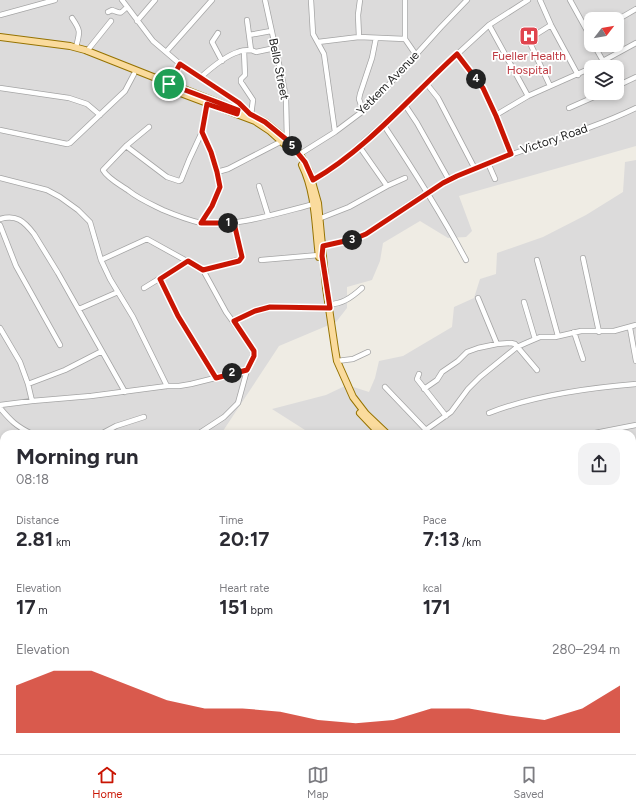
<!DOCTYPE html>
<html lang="en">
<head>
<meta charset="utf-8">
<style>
	:root { --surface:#fff; --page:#f2f2f3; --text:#2b2b33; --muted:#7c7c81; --line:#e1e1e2; --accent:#c91503 }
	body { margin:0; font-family:Figtree,sans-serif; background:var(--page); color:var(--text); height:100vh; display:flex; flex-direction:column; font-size:15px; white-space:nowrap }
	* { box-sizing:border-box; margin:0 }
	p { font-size:13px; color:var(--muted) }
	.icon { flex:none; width:22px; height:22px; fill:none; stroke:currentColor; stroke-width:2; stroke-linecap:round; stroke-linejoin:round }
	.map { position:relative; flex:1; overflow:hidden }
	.sheet { position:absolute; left:0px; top:430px; width:636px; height:324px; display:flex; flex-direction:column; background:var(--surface); border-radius:12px 12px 0 0; box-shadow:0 2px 6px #0003 }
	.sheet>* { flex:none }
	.needle { width:26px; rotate:59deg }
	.tools { position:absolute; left:584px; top:12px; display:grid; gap:8px }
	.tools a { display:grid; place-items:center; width:40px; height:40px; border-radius:8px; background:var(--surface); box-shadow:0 2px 6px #0003; font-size:20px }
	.pin { position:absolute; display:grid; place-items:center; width:34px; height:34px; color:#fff; margin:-17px; border:2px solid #fff; border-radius:50%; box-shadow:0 1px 4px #0007 }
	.km { position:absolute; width:20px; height:20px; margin:-10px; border-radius:50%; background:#222; color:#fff; font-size:11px; line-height:20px; text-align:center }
	.round { display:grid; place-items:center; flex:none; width:42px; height:42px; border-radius:12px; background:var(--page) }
	.overview { display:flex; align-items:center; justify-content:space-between; height:68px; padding:0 16px }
	h1 { font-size:22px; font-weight:700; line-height:30px }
	.figures { display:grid; grid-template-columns:repeat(3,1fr); gap:6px; height:68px; padding:4px 16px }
	.figures div { display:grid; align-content:center }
	.figures b { font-size:20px; font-weight:700 }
	.figures small { font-size:11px; font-weight:400 }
	.figures p { font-size:11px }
	.chart { height:112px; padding:8px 16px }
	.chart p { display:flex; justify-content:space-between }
	.chart svg { width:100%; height:72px; margin-top:4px; fill:var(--accent); opacity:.7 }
	.tab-bar { display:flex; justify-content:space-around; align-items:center; height:56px; border-top:1px solid var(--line); background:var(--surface); font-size:11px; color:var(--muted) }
	.tab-bar a { display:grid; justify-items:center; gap:2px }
	.tab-bar .on { color:var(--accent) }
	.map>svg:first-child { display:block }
	.residential { fill:#dcdbdb; fill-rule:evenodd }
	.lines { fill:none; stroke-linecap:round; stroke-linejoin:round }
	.minor-casing { stroke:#a5a5a5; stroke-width:6 }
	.major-casing { stroke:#967302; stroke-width:8 }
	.minor { stroke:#fff; stroke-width:4.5 }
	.major { stroke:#fadb9d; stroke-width:6 }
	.route-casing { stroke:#fff; stroke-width:8 }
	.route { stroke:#c91503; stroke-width:5 }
	.labels { text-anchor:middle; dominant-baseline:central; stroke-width:3.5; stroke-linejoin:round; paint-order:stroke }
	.health-label { font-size:12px; fill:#be3a42; stroke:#fff }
	.street-label { font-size:12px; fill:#1e1e1e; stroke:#fff }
</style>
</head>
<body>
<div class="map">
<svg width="636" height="754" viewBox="0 0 636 754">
	<rect width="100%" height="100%" fill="#efece4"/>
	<!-- residential -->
	<path class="residential" d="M0 0H636V146L459 196 472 231 466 237 448 238 420 221 383 243 380 261 372 280 347 287V308L336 322 279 346 221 434H4V635L0 637ZM591 19H617V45H591ZM591 67H617V93H591Z
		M636 160V754H34L33 750H632V434H305V430L272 409 326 395 347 385 369 392 375 378 379 361 403 356 452 327 454 307 474 298 480 279 496 274 497 253 543 237 586 215 623 192 625 162Z"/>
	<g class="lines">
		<defs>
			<path id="minor" d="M122 0 153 41 180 64 169 84
				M265 0 284 87 286 99 287 140
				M311 0 313 34 324 54 335 132
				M405 0V39
				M540 0 551 25 578 75
				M570 0 591 38
				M108 12 112 10C121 13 119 15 127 7
				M0 15 55 0
				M72 18C81 31 80 32 76 47
				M617 20 636 9
				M137 21 155 0
				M489 25 528 96 591 68
				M218 33 212 42 222 61
				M249 35 271 31
				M359 37 358 15 360 0
				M318 42 359 37 405 39 416 55
				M594 45 603 61
				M251 50 256 52 275 48
				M87 51 111 21
				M244 51 245 75 241 79V82L253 100 251 115
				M166 52 212 0
				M457 54 483 88 496 115 511 154
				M180 64 239 103 250 114
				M592 67 636 43
				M201 77C211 68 225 56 238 52 242 50 246 50 251 50L247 20
				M426 83 438 98 475 169
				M550 86 530 43 532 37 551 25
				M617 86 636 77
				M0 88 69 98 87 104 100 115
				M405 105 417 123 449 180
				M569 108 603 93
				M363 111 359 99 360 94 372 58 376 38
				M496 115 528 96
				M383 124C413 169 441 213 466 260
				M149 127 126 146 103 170C108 179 121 185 129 191 139 199 151 204 163 210 175 215 188 220 201 223 233 228 282 212 314 204
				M0 130 67 144 70 143 125 91 134 74
				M126 146 167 177 179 181 181 180 189 160 202 132 207 104
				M300 154 335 132 363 111 384 90 441 27 467 0
				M488 163 495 179
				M217 172 228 169 282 141
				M0 178 47 190 60 197 78 210 90 222 101 260 110 279 133 317 167 386
				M313 180 329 171 346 157 394 115 426 83 489 25 528 0
				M259 186 268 215
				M387 186 405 178
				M321 218 349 207 387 186 359 146
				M0 219C16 214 24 221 34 234L58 273 125 392
				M201 223C208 213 217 201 219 189 222 176 208 146 202 132
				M0 225 16 266 60 345
				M323 246C337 243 351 241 364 235 373 231 381 224 389 218 411 203 433 187 457 176 515 149 578 136 636 108
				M583 258 599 332
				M261 260 319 255
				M537 260 558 336
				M203 270 241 259 242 257 234 223
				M160 279 178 316 216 378
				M144 288 188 261
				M478 298 497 344
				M524 302 535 339
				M327 304C341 305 351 298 362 288
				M79 309 118 292
				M234 321 255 311 270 307 329 308
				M0 328 20 362 28 384 32 401
				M630 328 636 361
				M574 332 583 359
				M337 361 353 359 368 352
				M419 374 417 379 446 416
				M28 384 65 370 102 351
				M385 387 426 430
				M424 389 437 380 442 372 458 361 467 352 478 348 497 344 511 343 515 344 537 370
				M0 405 32 401 91 396 167 386H179L191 384 247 370 254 356V351L226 312 203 270 147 239 101 260
				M0 408C11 421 16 426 32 434
				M489 413C535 395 587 388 636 384
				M308 433V434
				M101 434 116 426 144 417
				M198 434 224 417 238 403 247 370
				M420 434 451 412 468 389 480 377 517 347 526 343 540 337H555L581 331H614L636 325
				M590 434 636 425
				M0 467 4 469
				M632 468 636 467
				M0 512 4 509
				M632 518 636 517
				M0 549 4 555
				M0 608 4 604
				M632 626 636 625
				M632 670 636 674
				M29 750 33 754
				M109 750 115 754
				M177 750 182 754
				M280 750 281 754
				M329 750 330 754
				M426 750 427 754
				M100 754 103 750
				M206 754 209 750
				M351 754 369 750"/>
			<path id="major" d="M0 37 70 46 85 50 257 118 265 122 287 140 300 154 309 171 318 203 326 288 335 349 337 361 353 397 366 414 387 434
				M175 91 255 121 270 131 290 149
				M302 165C316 194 315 226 319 257
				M360 413 380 434
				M632 566 636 565
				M632 743 636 750"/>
		</defs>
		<!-- minor casing -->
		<use href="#minor" class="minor-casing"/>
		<!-- major casing -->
		<use href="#major" class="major-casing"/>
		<!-- minor -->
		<use href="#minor" class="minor"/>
		<!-- major -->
		<use href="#major" class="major"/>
	</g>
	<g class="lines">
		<defs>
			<path id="route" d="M457 54 483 88 496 116 511 154 457 176 443 183 366 234 354 239 323 246 322 256 330 308 270 307 255 311 234 321 254 351V356L247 370 216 378 178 316 160 279 188 261 203 270 239 261 242 257 234 223H201L212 206 220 187 217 172 211 152 202 132 207 104 237 114 238 110 169 84 180 64 239 103 250 114 265 122 287 140 305 162 313 180C367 149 411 96 457 54Z"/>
		</defs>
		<!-- route casing -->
		<use href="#route" class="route-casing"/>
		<!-- route -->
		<use href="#route" class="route"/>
	</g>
	<!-- icons -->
	<defs>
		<symbol id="hospital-square" viewBox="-11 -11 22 22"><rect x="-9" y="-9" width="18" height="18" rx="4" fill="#e0444e" stroke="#fff"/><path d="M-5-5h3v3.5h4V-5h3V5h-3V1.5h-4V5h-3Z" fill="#fff"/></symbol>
	</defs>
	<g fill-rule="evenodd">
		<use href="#hospital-square" x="518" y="25" width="22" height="22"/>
	</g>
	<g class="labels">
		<!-- health labels -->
		<g class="health-label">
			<text x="529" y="56">Fueller Health<tspan x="529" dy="14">Hospital</tspan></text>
		</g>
		<!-- street labels -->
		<g class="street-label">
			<text transform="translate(279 69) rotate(79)">Bello Street</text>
			<text transform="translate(388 83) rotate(-46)">Yetkem Avenue</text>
			<text transform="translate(554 139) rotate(-19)">Victory Road</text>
		</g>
	</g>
</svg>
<div class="tools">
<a><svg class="needle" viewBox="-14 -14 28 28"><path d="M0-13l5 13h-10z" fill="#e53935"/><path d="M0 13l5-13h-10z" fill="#7c7c81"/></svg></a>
<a><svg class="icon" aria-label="layers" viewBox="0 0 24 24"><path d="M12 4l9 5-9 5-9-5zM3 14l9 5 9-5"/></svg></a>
</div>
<div class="pin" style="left:169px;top:84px;background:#1e9e55"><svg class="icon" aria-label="arrive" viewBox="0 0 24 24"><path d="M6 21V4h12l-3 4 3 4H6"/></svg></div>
<b class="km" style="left:228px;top:223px">1</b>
<b class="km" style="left:232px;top:373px">2</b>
<b class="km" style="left:352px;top:240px">3</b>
<b class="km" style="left:476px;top:79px">4</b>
<b class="km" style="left:292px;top:146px">5</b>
<section class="sheet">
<div class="overview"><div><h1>Morning run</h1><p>08:18</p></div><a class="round"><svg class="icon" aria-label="share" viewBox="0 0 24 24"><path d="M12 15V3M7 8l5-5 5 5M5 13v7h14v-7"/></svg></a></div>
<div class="figures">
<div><p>Distance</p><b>2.81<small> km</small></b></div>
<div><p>Time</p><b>20:17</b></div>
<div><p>Pace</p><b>7:13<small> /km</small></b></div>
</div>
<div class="figures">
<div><p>Elevation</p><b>17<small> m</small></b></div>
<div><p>Heart rate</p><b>151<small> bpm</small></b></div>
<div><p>kcal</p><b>171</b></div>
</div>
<div class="chart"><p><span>Elevation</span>280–294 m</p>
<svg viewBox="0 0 160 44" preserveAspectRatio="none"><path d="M0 44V15L10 6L20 6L30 15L40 24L50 29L60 29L70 31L80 36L90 38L100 36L110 29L120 29L130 33L140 36L150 29L160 15V44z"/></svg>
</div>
</section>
</div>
<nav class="tab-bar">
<a class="on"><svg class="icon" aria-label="home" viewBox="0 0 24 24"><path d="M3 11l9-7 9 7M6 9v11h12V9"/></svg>Home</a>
<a><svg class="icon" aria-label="map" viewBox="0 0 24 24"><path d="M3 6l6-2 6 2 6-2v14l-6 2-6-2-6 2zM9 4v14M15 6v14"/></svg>Map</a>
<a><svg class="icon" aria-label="saved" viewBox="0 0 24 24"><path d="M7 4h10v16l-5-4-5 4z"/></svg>Saved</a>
</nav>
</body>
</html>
